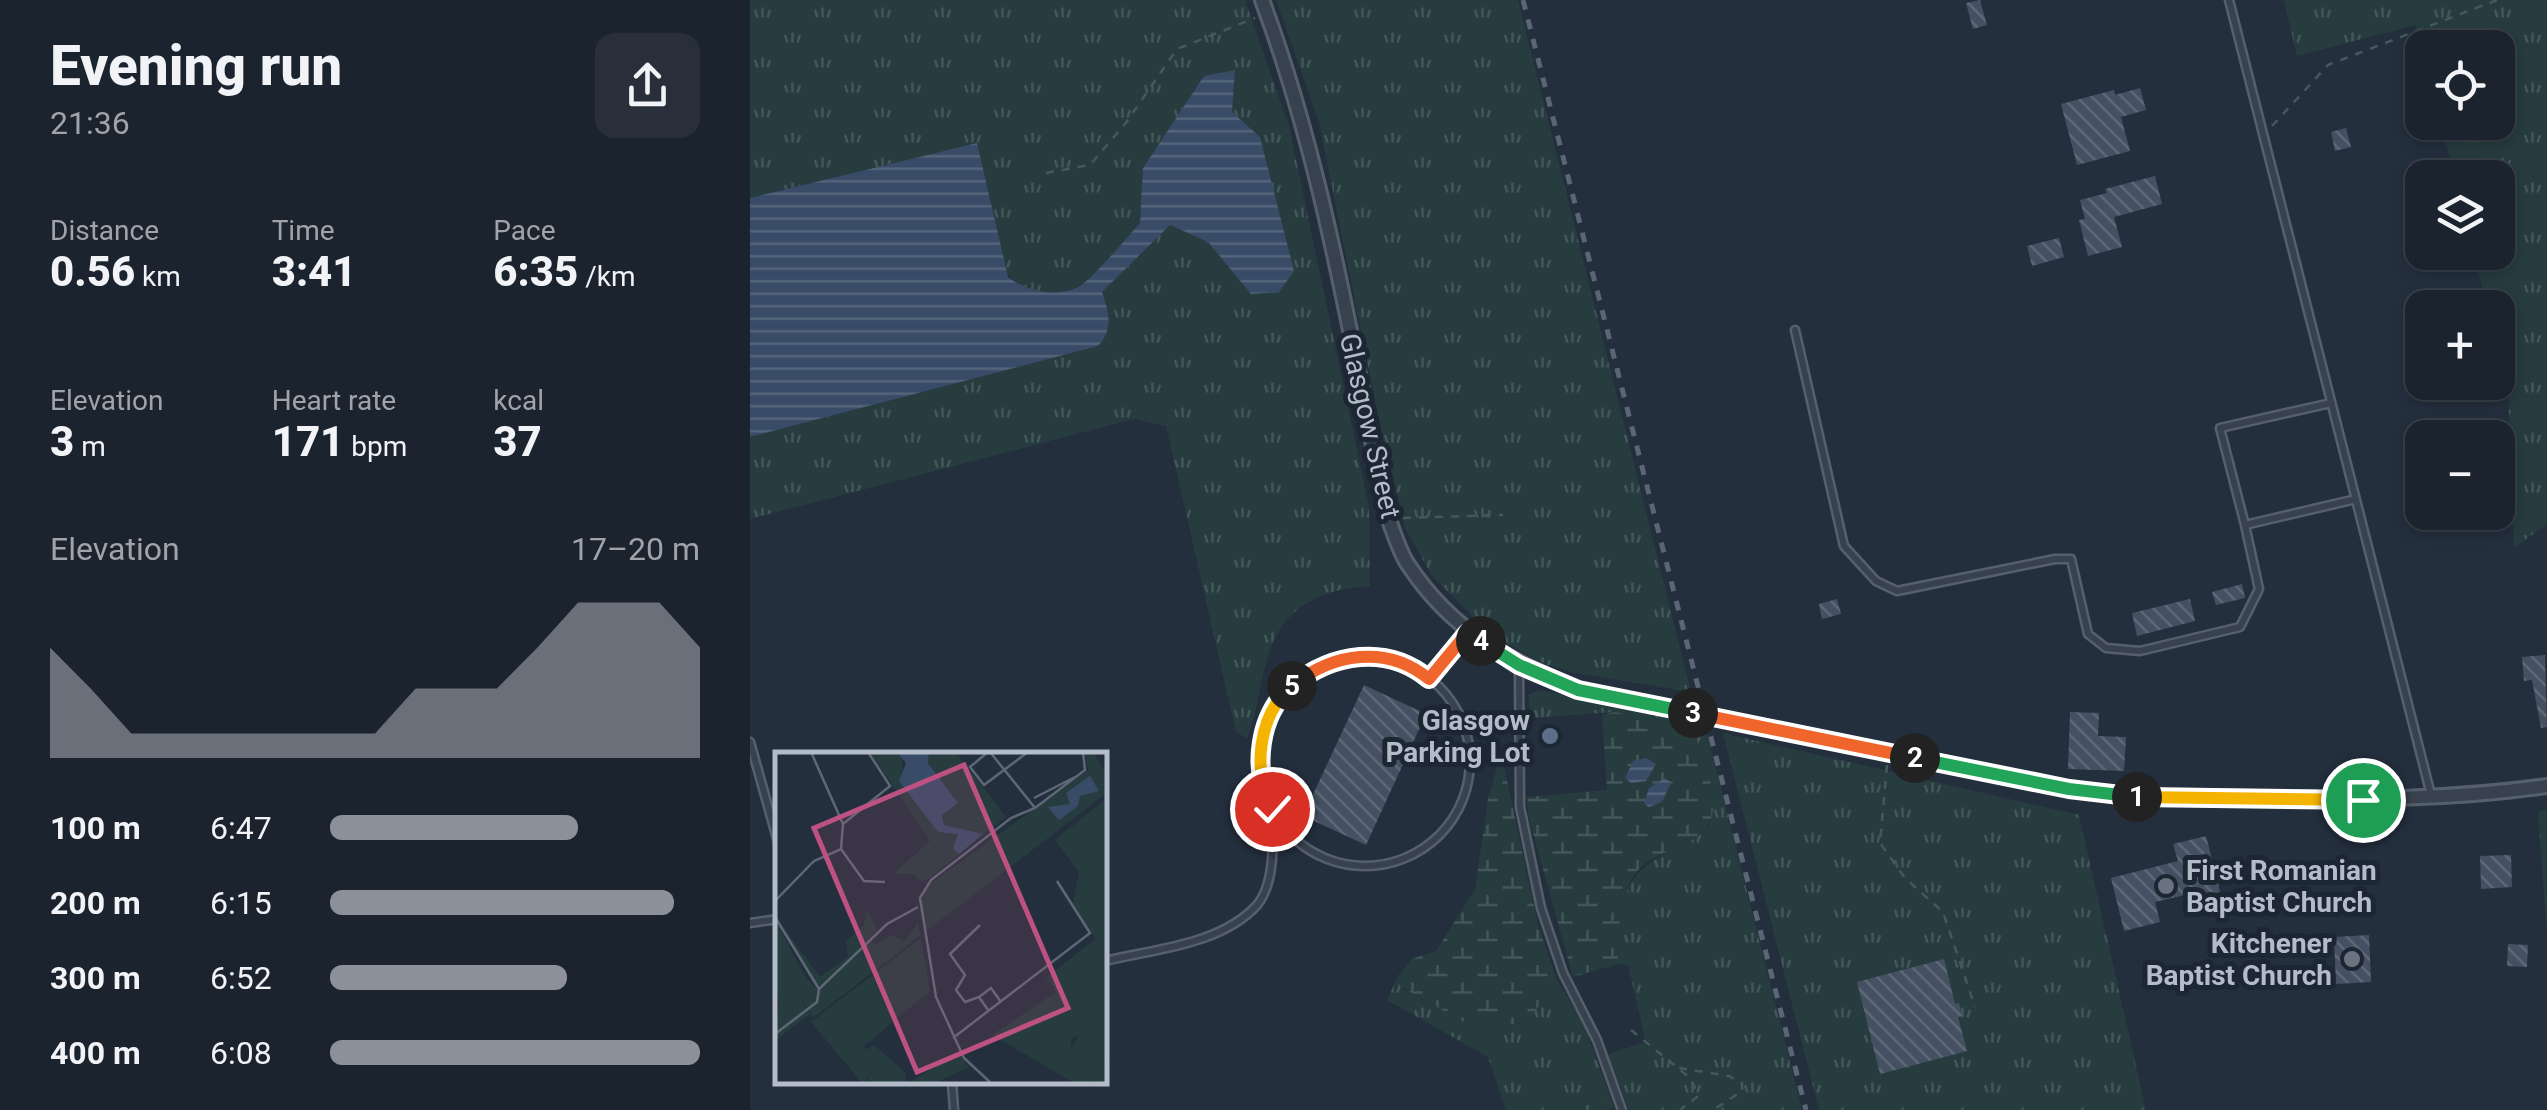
<!DOCTYPE html>
<html lang="en">
<head>
<meta charset="utf-8">
<style>
	:root { --surface:#1b232e; --page:#282f3a; --text:#f1f3f6; --muted:#a0a4aa; --line:#39404a; --accent:#8c9099 }
	body { margin:0; font-family:Roboto,sans-serif; background:var(--page); color:var(--text); height:100vh; display:flex; flex-direction:column; font-size:38px; white-space:nowrap }
	* { box-sizing:border-box; margin:0 }
	p { font-size:32px; color:var(--muted) }
	.icon { flex:none; width:55px; height:55px; fill:none; stroke:currentColor; stroke-width:2; stroke-linecap:round; stroke-linejoin:round }
	.map { position:relative; flex:1; overflow:hidden }
	.side { display:flex; flex-direction:column; background:var(--surface); width:750px }
	.side>* { flex:none }
	.tools { position:absolute; left:1655px; top:30px; display:grid; gap:20px }
	.tools a { display:grid; place-items:center; width:110px; height:110px; border-radius:20px; background:var(--surface); box-shadow:0 5px 15px #0003,0 0 0 2px var(--line); font-size:50px }
	.pin { position:absolute; display:grid; place-items:center; width:85px; height:85px; color:#fff; margin:-42px; border:5px solid #fff; border-radius:50%; box-shadow:0 2px 10px #0007 }
	.km { position:absolute; width:50px; height:50px; margin:-25px; border-radius:50%; background:#222; color:#fff; font-size:28px; line-height:50px; text-align:center }
	.round { display:grid; place-items:center; flex:none; width:105px; height:105px; border-radius:20px; background:var(--page) }
	.overview { display:flex; align-items:center; justify-content:space-between; height:170px; padding:0 50px }
	h1 { font-size:55px; font-weight:800; line-height:75px }
	.metrics { display:grid; grid-template-columns:repeat(3,1fr); gap:15px; height:170px; padding:10px 50px }
	.metrics div { display:grid; align-content:center }
	.metrics b { font-size:42px; font-weight:800 }
	.metrics small { font-size:28px; font-weight:400 }
	.metrics p { font-size:28px }
	.chart { height:280px; padding:20px 50px }
	.chart p { display:flex; justify-content:space-between }
	.chart svg { width:100%; height:180px; margin-top:10px; fill:var(--accent); opacity:.7 }
	ul { padding:0 50px; list-style:none; font-size:32px }
	li { display:grid; grid-template-columns:160px 120px 1fr; align-items:center; height:75px }
	li i { height:25px; border-radius:12px; background:var(--accent) }
	main { display:flex; flex:1; min-height:0 }
	.map>svg:first-child { display:block }
	.grass { fill:url(#grass-tufts) }
	.wetland { fill:url(#wetland-marsh) }
	.water { fill:url(#water-rules) }
	.building { fill:url(#building-back-hatch) }
	.lines { fill:none; stroke-linecap:round; stroke-linejoin:round }
	.service-casing { stroke:#565f6c; stroke-width:11 }
	.minor-casing { stroke:#565f6c; stroke-width:18 }
	.path { stroke:#44595c; stroke-width:2.5; stroke-dasharray:8 8; stroke-linecap:butt }
	.service { stroke:#38414e; stroke-width:6 }
	.minor { stroke:#38414e; stroke-width:12 }
	.rail { stroke:#5a6575; stroke-width:5; stroke-dasharray:10 10; stroke-linecap:butt }
	.split-1-casing { stroke:#fff; stroke-width:20 }
	.split-2-casing { stroke:#fff; stroke-width:20 }
	.split-3-casing { stroke:#fff; stroke-width:20 }
	.split-4-casing { stroke:#fff; stroke-width:20 }
	.split-5-casing { stroke:#fff; stroke-width:20 }
	.split-6-casing { stroke:#fff; stroke-width:20 }
	.split-1 { stroke:#f5b400; stroke-width:12 }
	.split-2 { stroke:#22a559; stroke-width:12 }
	.split-3 { stroke:#f0652b; stroke-width:12 }
	.split-4 { stroke:#22a559; stroke-width:12 }
	.split-5 { stroke:#f0652b; stroke-width:12 }
	.split-6 { stroke:#f5b400; stroke-width:12 }
	.service-dot { fill:#5c6f8a; stroke:#1d2633; stroke-width:4 }
	.worship-dot { fill:#6b7280; stroke:#1d2633; stroke-width:4 }
	.labels { text-anchor:middle; dominant-baseline:central; stroke-width:10; stroke-linejoin:round; paint-order:stroke }
	.street-label { font-size:28px; fill:#b4bcc9; stroke:#1d2633 }
	.poi-label { font-size:28px; font-weight:bold; fill:#b4bcc9; stroke:#1d2633; text-anchor:end }
	.inset-road { fill:none; stroke:#5e6776; stroke-width:2.5 }
	.view { fill:#bd5182; fill-opacity:0.15; stroke:#bd5182; stroke-width:5 }
	.inset-edge { fill:none; stroke:#b4bcc9; stroke-width:5 }
</style>
</head>
<body>
<main>
<section class="side">
<div class="overview"><div><h1>Evening run</h1><p>21:36</p></div><a class="round"><svg class="icon" aria-label="share" viewBox="0 0 24 24"><path d="M12 15V3M7 8l5-5 5 5M5 13v7h14v-7"/></svg></a></div>
<div class="metrics">
<div><p>Distance</p><b>0.56<small> km</small></b></div>
<div><p>Time</p><b>3:41</b></div>
<div><p>Pace</p><b>6:35<small> /km</small></b></div>
</div>
<div class="metrics">
<div><p>Elevation</p><b>3<small> m</small></b></div>
<div><p>Heart rate</p><b>171<small> bpm</small></b></div>
<div><p>kcal</p><b>37</b></div>
</div>
<div class="chart"><p><span>Elevation</span>17–20 m</p>
<svg viewBox="0 0 160 44" preserveAspectRatio="none"><path d="M0 44V17L10 27L20 38L30 38L40 38L50 38L60 38L70 38L80 38L90 27L100 27L110 27L120 17L130 6L140 6L150 6L160 17V44z"/></svg>
</div>
<ul>
<li><b>100 m</b>6:47<i style="width:67%"></i></li>
<li><b>200 m</b>6:15<i style="width:93%"></i></li>
<li><b>300 m</b>6:52<i style="width:64%"></i></li>
<li><b>400 m</b>6:08<i style="width:100%"></i></li>
</ul>
</section>
<div class="map">
<svg width="1797" height="1110" viewBox="0 0 1797 1110">
	<defs>
		<pattern id="grass-tufts" width="24" height="20" patternUnits="userSpaceOnUse" patternTransform="scale(2.5)"><rect width="24" height="20" fill="#263c3f"/><path d="M3 7l-1-3M5 7V3M7 7l1-3M15 17l-1-3M17 17v-4M19 17l1-3" fill="none" stroke="#435659"/></pattern>
		<pattern id="wetland-marsh" width="20" height="14" patternUnits="userSpaceOnUse" patternTransform="scale(2.5)"><rect width="20" height="14" fill="#263c3f"/><path d="M1 5h8M5 5V1M11 12h8M15 12V8" fill="none" stroke="#435659"/></pattern>
		<pattern id="water-rules" width="6" height="5" patternUnits="userSpaceOnUse" patternTransform="scale(2.5)"><rect width="6" height="5" fill="#394c67"/><path d="M0 2.5h6" fill="none" stroke="#53647b"/></pattern>
		<pattern id="building-back-hatch" width="6" height="6" patternUnits="userSpaceOnUse" patternTransform="scale(2.5)"><rect width="6" height="6" fill="#455162"/><path d="M-1 5l2 2M0 0l6 6M5-1l2 2" fill="none" stroke="#5d6877"/></pattern>
	</defs>
	<rect width="100%" height="100%" fill="#242f3e"/>
	<!-- grass -->
	<path class="grass" d="M0 0H495L539 126 619 507 620 586C576 589 538 603 521 647 510 676 509 709 497 738L486 732 416 426 384 419 0 519V437L348 346 356 304 352 292 420 225 458 242 501 294 510 137 482 112 485 71 454 76 393 168 391 223C373 241 350 272 330 285 309 299 265 292 254 268L227 143 0 198Z
		M526 0H768L941 692 825 673 795 664 743 636 682 576 656 530 629 420 569 122Z
		M1534 0H1797V524L1764 548 1758 389 1748 347V308L1737 307 1724 253 1748 252V178L1705 177 1691 123 1748 122V48H1672V50L1665 25 1547 56Z
		M790 690 955 725 1052 1110H879L858 1054 896 1042 878 965 868 964C868 911 868 876 921 850 939 842 948 839 960 824L865 712 781 718 778 695Z
		M973 733 1329 815 1396 1110H1069Z
		M1797 809V937L1788 812Z
		M648 976 651 988 731 1031 778 1021 807 980 834 1024 865 1110 833 1099 823 1110H756L738 1057 637 1000Z"/>
	<!-- wetland -->
	<path class="wetland" d="M865 712 942 726C949 749 962 776 963 800 966 848 916 843 890 868 868 890 868 936 868 964L823 977 778 815 777 797 857 790 852 715Z
		M751 753 789 928 807 980 778 1021 730 1031 651 987 648 976 662 959 686 951 725 889 738 799Z
		M849 1091 860 1110H823L833 1099Z"/>
	<!-- water -->
	<path class="water" d="M485 70 482 112 510 137 544 271 529 292 501 294 458 242 420 225 352 292C359 312 364 329 348 346L0 437V198L227 143 258 277C276 291 306 298 328 287 341 281 378 236 390 223L393 168 454 76Z
		M896 758 906 764 896 781 881 783 875 778 883 761Z
		M915 778 921 783 912 802 899 807 894 804 899 788Z"/>
	<!-- building -->
	<path class="building" d="M1230 0 1237 25 1223 29 1216 3Z
		M1390 88 1396 110 1371 117 1380 151 1327 165 1311 104 1364 90 1365 95Z
		M1596 128 1601 147 1585 151 1581 132Z
		M1405 176 1412 204 1364 217 1372 247 1338 256 1329 220 1335 219 1330 200 1357 193 1355 189Z
		M1309 238 1314 257 1282 266 1277 246Z
		M1492 584 1495 598 1466 605 1462 592Z
		M1087 599 1091 614 1072 619 1069 604Z
		M1440 599 1445 621 1387 636 1382 613Z
		M1795 655 1797 727 1791 728 1782 680 1774 681 1772 657Z
		M614 685 676 714 616 845 553 816Z
		M1320 712 1349 713 1348 736 1376 737 1374 771 1318 769Z
		M1456 836 1472 899 1438 907 1435 895 1405 902 1410 922 1374 931 1361 878 1428 861 1423 844Z
		M1761 855 1762 887 1731 889 1730 856Z
		M1619 935 1621 982 1586 984 1584 937Z
		M1758 944 1778 945 1777 967 1757 966Z
		M1194 959 1205 1004 1209 1003 1212 1016 1208 1017 1217 1051 1130 1074 1107 982Z"/>
	<g class="lines">
		<defs>
			<path id="service" d="M1479 0 1681 795
				M1045 330 1094 546 1126 581 1147 591 1305 559H1321L1338 634 1356 648 1390 651 1490 627 1509 589 1495 525
				M1581 403 1470 428 1495 525 1606 499
				M510 761a105 105 0 1 1 210 0a105 105 0 1 1-210 0Z
				M769 665 770 807 791 908 813 973 847 1040 872 1110
				M679 679 717 633
				M0 742 28 842
				M0 923 28 919
				M355 961C404 949 471 945 507 905 525 884 523 841 523 815
				M202 1082 204 1110"/>
			<path id="minor" d="M512 0C574 166 601 342 637 515 644 532 649 552 659 566 703 632 758 660 829 690L1319 789C1386 797 1452 797 1519 798 1612 800 1705 799 1797 786"/>
		</defs>
		<!-- service casing -->
		<use href="#service" class="service-casing"/>
		<!-- minor casing -->
		<use href="#minor" class="minor-casing"/>
		<!-- path -->
		<path class="path" d="M1522 126 1578 65 1747 0
			M296 173 340 165 375 124 427 49 505 18
			M653 518 753 515
			M1137 765 1130 843 1155 878 1193 912 1225 1007
			M881 1030 940 1078 948 1094 947 1097 930 1110
			M929 1068 979 1076 992 1083V1091L963 1110"/>
		<!-- service -->
		<use href="#service" class="service"/>
		<!-- minor -->
		<use href="#minor" class="minor"/>
		<!-- rail -->
		<path class="rail" d="M773 0 1056 1110"/>
	</g>
	<g class="lines">
		<defs>
			<path id="split-1" d="M1387 797 1613 800"/>
			<path id="split-2" d="M1165 758 1319 789 1387 797"/>
			<path id="split-3" d="M943 713 1165 758"/>
			<path id="split-4" d="M731 641 769 665 828 690 943 713"/>
			<path id="split-5" d="M542 686C582 653 637 644 679 679L717 633 731 641"/>
			<path id="split-6" d="M522 809C502 770 508 715 542 686"/>
		</defs>
		<!-- split-1 casing -->
		<use href="#split-1" class="split-1-casing"/>
		<!-- split-2 casing -->
		<use href="#split-2" class="split-2-casing"/>
		<!-- split-3 casing -->
		<use href="#split-3" class="split-3-casing"/>
		<!-- split-4 casing -->
		<use href="#split-4" class="split-4-casing"/>
		<!-- split-5 casing -->
		<use href="#split-5" class="split-5-casing"/>
		<!-- split-6 casing -->
		<use href="#split-6" class="split-6-casing"/>
		<!-- split-1 -->
		<use href="#split-1" class="split-1"/>
		<!-- split-2 -->
		<use href="#split-2" class="split-2"/>
		<!-- split-3 -->
		<use href="#split-3" class="split-3"/>
		<!-- split-4 -->
		<use href="#split-4" class="split-4"/>
		<!-- split-5 -->
		<use href="#split-5" class="split-5"/>
		<!-- split-6 -->
		<use href="#split-6" class="split-6"/>
	</g>
	<!-- markers -->
	<circle class="service-dot" cx="800" cy="736" r="10"/>
	<g class="worship-dot">
		<circle cx="1416" cy="886" r="10"/>
		<circle cx="1602" cy="959" r="10"/>
	</g>
	<g class="labels">
		<!-- street labels -->
		<g class="street-label">
			<text transform="translate(620 426) rotate(77)">Glasgow Street</text>
		</g>
		<!-- poi labels -->
		<g class="poi-label">
			<text x="780" y="720">Glasgow<tspan x="780" dy="32">Parking Lot</tspan></text>
			<text x="1436" y="870" text-anchor="start">First Romanian<tspan x="1436" dy="32">Baptist Church</tspan></text>
			<text x="1582" y="943">Kitchener<tspan x="1582" dy="32">Baptist Church</tspan></text>
		</g>
	</g>
	<!-- overview -->
	<g transform="translate(25 752)">
		<rect width="332" height="332" fill="#242f3e"/>
		<path d="M95 0 127 3 128 22 170 77 183 82V88L207 83 169 73 167 63 183 51 153 10 154 0H181L231 65 156 125 146 130 138 122H118L155 89ZM310 0H318L332 22V41L150 180 146 150 155 132 313 18ZM332 46V303L322 286 285 263 275 277 311 332H301L217 283 281 240 271 225 321 187 297 154 304 120 280 88ZM91 156 103 178 46 233 38 232 4 169 45 225 73 204 71 189 89 173ZM140 158 146 183 38 266 0 208V167L31 226 44 238 96 189 100 193 116 183 130 189 143 171ZM146 186 155 239 89 294 98 317 88 332 36 270ZM304 284 332 307V332H318L295 297ZM182 301 194 315 158 332H132Z" fill="#263c3f"/>
		<path d="M0 208 35 262 0 289 4 254ZM283 261 322 286 332 303 323 309 305 284 297 286 295 297 318 332H311L268 273Z" fill="#263c3f"/>
		<path d="M99 293 130 320 132 332H90L98 317 88 299Z" fill="#263c3f"/>
		<path d="M122 0H154L153 11 183 51 167 63 169 73 208 82 184 102 178 97 183 82 163 80 124 29 131 11ZM315 24 324 39 305 44 303 54 284 68 273 55 295 52 291 41Z" fill="#394c67"/>
		<path class="inset-road" d="M36 0 68 72M213 0 195 15 209 33 253 0M215 0 260 56M259 46 300 25M66 97 68 72 115 34 93 0M0 149 39 109 66 97 89 129 110 130M0 165 44 237 112 172 143 155M204 245 190 250 181 238 190 223 175 202 205 173M213 258 204 245 216 236 226 250M0 282 42 250 44 237M178 286 315 181 282 129M217 332 189 306 161 245 145 146 156 128 236 66 260 56 310 18 308 0"/>
		<path class="view" d="M189 13 293 256 142 320 39 76Z"/>
		<rect width="332" height="332" class="inset-edge"/>
	</g>
</svg>
<div class="tools">
<a><svg class="icon" aria-label="locate" viewBox="0 0 24 24"><circle cx="12" cy="12" r="6"/><path d="M12 2v4M12 18v4M2 12h4M18 12h4"/></svg></a>
<a><svg class="icon" aria-label="layers" viewBox="0 0 24 24"><path d="M12 4l9 5-9 5-9-5zM3 14l9 5 9-5"/></svg></a>
<a>+</a>
<a>−</a>
</div>
<div class="pin" style="left:1613px;top:800px;background:#1e9e55"><svg class="icon" aria-label="arrive" viewBox="0 0 24 24"><path d="M6 21V4h12l-3 4 3 4H6"/></svg></div>
<div class="pin" style="left:522px;top:809px;background:#d93025"><svg class="icon" aria-label="check" viewBox="0 0 24 24"><path d="M5 12l5 5 9-10"/></svg></div>
<b class="km" style="left:1387px;top:797px">1</b>
<b class="km" style="left:1165px;top:758px">2</b>
<b class="km" style="left:943px;top:713px">3</b>
<b class="km" style="left:731px;top:641px">4</b>
<b class="km" style="left:542px;top:686px">5</b>
</div>
</main>
</body>
</html>
